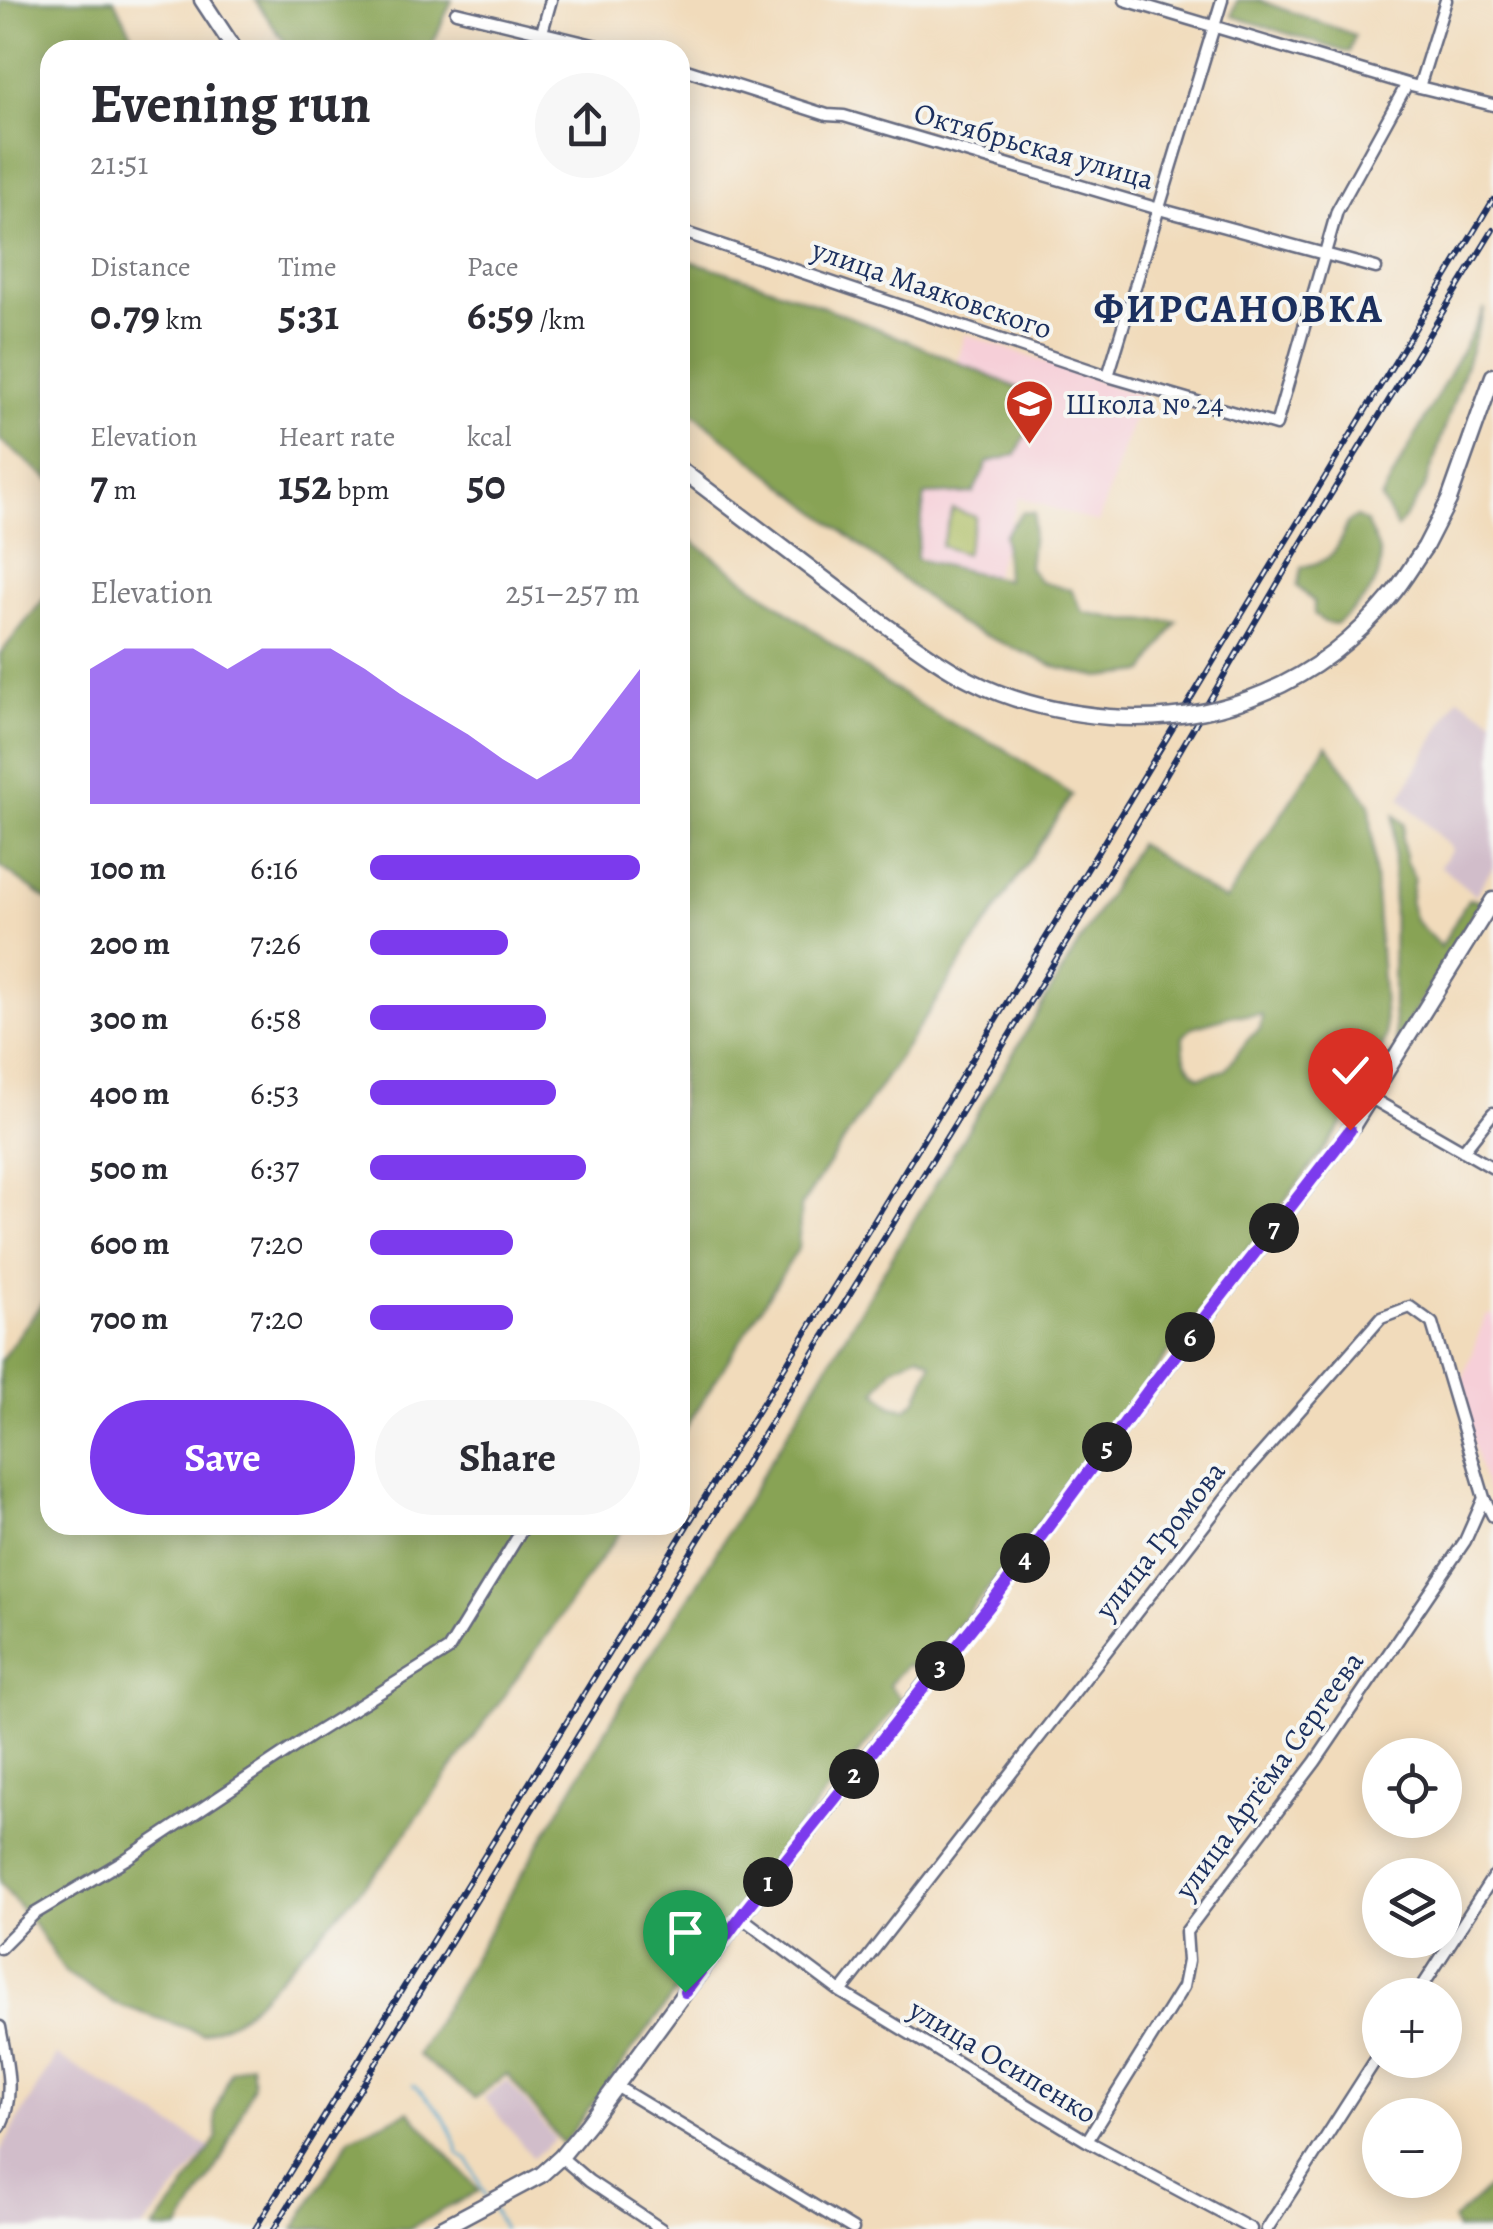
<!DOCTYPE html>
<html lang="en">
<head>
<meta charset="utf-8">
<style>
	:root { --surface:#fff; --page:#f7f7f7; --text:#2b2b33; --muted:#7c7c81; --accent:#7c3aed }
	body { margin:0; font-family:Alegreya,serif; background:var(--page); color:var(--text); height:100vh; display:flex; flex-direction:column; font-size:38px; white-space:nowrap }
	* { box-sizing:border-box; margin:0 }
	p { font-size:32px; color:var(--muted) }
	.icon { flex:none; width:55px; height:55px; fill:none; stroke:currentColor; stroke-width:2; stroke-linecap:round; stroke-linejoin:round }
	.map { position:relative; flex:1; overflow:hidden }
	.side { position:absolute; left:40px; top:40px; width:650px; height:1495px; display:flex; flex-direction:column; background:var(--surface); border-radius:30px; box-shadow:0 5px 25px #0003 }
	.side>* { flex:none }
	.buttons { position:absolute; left:1362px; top:1738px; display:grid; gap:20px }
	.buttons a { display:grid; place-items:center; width:100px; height:100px; border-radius:50%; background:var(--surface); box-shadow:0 5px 25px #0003; font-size:50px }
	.pin { position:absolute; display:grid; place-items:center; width:85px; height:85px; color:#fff; margin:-102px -42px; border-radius:50% 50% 50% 0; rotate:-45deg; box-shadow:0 0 10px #0007 }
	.pin .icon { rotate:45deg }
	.km { position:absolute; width:50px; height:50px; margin:-25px; border-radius:50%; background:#222; color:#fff; font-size:28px; line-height:50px; text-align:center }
	.round { display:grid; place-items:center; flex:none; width:105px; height:105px; border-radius:52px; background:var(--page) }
	.overview { display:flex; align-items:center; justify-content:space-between; height:170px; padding:0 50px }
	h1 { font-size:55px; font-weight:700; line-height:75px }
	.figures { display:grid; grid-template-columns:repeat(3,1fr); gap:15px; height:170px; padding:10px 50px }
	.figures div { display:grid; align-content:center }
	.figures b { font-size:42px; font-weight:700 }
	.figures small { font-size:28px; font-weight:400 }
	.figures p { font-size:28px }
	.chart { height:280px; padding:20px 50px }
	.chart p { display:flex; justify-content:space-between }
	.chart svg { width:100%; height:180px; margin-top:10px; fill:var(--accent); opacity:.7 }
	.action { display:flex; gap:20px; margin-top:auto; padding:20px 50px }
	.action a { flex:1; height:115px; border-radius:60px; background:var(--accent); color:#fff; font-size:40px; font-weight:700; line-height:115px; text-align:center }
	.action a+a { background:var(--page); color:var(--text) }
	ul { padding:0 50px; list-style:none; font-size:32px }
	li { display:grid; grid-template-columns:160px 120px 1fr; align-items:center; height:75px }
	li i { height:25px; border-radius:12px; background:var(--accent) }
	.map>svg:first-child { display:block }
	.built { fill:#f6cfd8 }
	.industrial { fill:#d1bdca }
	.green { fill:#abbb5e; stroke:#63755e; stroke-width:2.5 }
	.forest { fill:#88a355; stroke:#52695a; stroke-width:2.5; fill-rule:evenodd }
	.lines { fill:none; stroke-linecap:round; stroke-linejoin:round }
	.stream { stroke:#51a5cc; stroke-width:2.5 }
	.street-casing { stroke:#666b7f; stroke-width:15 }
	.secondary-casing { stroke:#666b7f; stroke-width:19 }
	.street { stroke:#fff; stroke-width:10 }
	.secondary { stroke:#fff; stroke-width:14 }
	.rail-casing { stroke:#1b2f5e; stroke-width:6 }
	.rail { stroke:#f6f6f2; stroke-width:2.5; stroke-dasharray:8; stroke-linecap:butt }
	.secondary-bridge-casing { stroke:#666b7f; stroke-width:19; stroke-linecap:butt }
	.secondary-bridge { stroke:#fff; stroke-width:14 }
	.route-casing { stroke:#fff; stroke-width:20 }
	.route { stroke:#7c3aed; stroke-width:12 }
	.labels { text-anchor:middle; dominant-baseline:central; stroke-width:8; stroke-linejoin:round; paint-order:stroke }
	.street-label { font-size:30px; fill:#1b2f5e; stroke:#f6f6f2 }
	.poi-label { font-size:30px; fill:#1b2f5e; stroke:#f6f6f2; text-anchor:start }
	.district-label { font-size:40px; font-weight:bold; letter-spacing:2.5px; fill:#1b2f5e; stroke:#f6f6f2 }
</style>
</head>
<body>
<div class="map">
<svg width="1493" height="2229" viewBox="0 0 1493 2229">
	<rect width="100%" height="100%" fill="#f6f6f2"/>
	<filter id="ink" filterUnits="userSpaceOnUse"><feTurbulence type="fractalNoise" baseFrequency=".01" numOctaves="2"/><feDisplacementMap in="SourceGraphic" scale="20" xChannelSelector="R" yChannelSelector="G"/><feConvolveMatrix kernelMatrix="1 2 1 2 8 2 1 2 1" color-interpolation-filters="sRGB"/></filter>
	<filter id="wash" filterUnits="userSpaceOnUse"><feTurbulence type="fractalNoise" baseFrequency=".0048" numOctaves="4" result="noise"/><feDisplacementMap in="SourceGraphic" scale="40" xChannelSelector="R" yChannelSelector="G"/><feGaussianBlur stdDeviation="2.25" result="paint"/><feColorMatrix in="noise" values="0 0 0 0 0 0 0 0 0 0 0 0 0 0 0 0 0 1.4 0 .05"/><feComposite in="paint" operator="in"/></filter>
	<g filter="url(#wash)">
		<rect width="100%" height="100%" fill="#f1dbbb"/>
		<!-- built -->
		<path class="built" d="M965 334 1141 396 1098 523 1019 497 992 582 908 554Z
			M1493 1314V1488L1487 1491 1458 1392 1485 1316Z"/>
		<!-- industrial -->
		<path class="industrial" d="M1458 697 1493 719V867L1475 895 1440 866 1452 849 1400 798Z
			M56 2055 210 2148 143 2229H0V2152Z
			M507 2080 555 2139 533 2158 484 2098Z"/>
		<!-- green -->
		<path class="green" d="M953 509 976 517 965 554 941 546Z"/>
		<!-- forest -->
		<path class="forest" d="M0 0H114L141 50H50V480L0 440Z
			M255 0H452L430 50H290Z
			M1237 0H1258L1355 35 1349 53 1232 16Z
			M680 258C801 292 916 345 1032 394L1030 427 1016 455 988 462 973 493 925 495 916 559 1006 580 1004 535 1023 512 1035 513 1029 568 1041 582 1071 590 1083 612 1124 620 1177 621 1145 672 1100 677 1059 668 959 624 680 403Z
			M1485 308 1424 490 1397 528 1381 499Z
			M1357 517 1367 523C1370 533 1377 542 1379 552 1387 582 1357 608 1336 624L1324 622 1314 614V602L1297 586 1302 567C1333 561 1337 552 1347 523Z
			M680 532 886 684 941 718 1005 749 1072 795 801 1206 798 1249 680 1437Z
			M50 591V902L0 866V654Z
			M1327 745 1370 804 1386 1037 1376 1063 1338 1131 1025 1542 921 1672 907 1664 889 1685 902 1700 788 1840 563 2144 507 2074 475 2098 417 2055 639 1673 693 1591 1138 844C1169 861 1193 885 1226 900ZM1234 1015H1262L1260 1029 1249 1038 1225 1070 1199 1077C1185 1064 1183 1055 1183 1037L1192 1027ZM919 1355 932 1363 917 1400 906 1409 892 1406 876 1391 893 1368Z
			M1394 815 1404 824 1402 838 1406 862 1414 877 1410 904 1415 920 1441 947 1468 899 1482 900 1396 1043 1393 1008Z
			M50 1292V1525H625L385 1863 256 2002 235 2020 203 2034 114 2003 65 1972 37 1929 0 1883V1361Z
			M251 2063 253 2085 223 2156 180 2229H154L183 2191 217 2138 215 2113 231 2071Z
			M409 2111 479 2191 408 2229H294L350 2138Z
			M1493 2184V2229H1457L1453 2220Z"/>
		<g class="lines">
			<!-- stream -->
			<path class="stream" d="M413 2085C433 2101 456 2128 458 2154L468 2160 486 2197
				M492 2208 503 2229"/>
		</g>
	</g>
	<g filter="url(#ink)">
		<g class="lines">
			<defs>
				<path id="street" d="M1125 0 1407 84 1493 105
					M456 12 614 50
					M537 50 551 0
					M680 68 827 115 844 116 1159 209 1376 268
					M1419 87 1446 0
					M680 231 1108 376 1276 425 1337 211 1407 84
					M1108 376 1222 0
					M1371 1098 1493 1168
					M1463 1151 1493 1113
					M741 1917 841 1992 1087 2141 1251 2229
					M0 1948 34 1914 126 1859 312 1735 448 1650 525 1525
					M841 1992 1248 1469 1381 1318 1410 1307 1432 1323 1484 1498 1493 1516
					M1417 1995 1493 1877
					M0 2027C6 2061 16 2095 0 2127
					M616 2086 853 2229
					M1087 2141 1183 1987 1188 1961 1186 1932 1315 1762 1465 1541 1484 1498
					M561 2157 589 2181 661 2229
					M1267 2229 1380 2053"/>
				<path id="secondary" d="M202 0 235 50
					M680 469 881 622
					M1425 547 1449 500 1493 376
					M440 2229 541 2175 561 2157 588 2124 744 1912 993 1600 1150 1388 1350 1130 1493 900"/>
			</defs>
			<!-- street casing -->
			<use href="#street" class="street-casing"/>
			<!-- secondary casing -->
			<use href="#secondary" class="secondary-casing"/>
			<!-- street -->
			<use href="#street" class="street"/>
			<!-- secondary -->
			<use href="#secondary" class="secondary"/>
			<defs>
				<path id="rail" d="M255 2229 856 1251 1493 200
					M274 2229 1095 896 1303 540 1493 230"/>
			</defs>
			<!-- rail casing -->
			<use href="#rail" class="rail-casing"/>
			<!-- rail -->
			<use href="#rail" class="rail"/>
			<defs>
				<path id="secondary-bridge" d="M881 622C910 642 938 664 970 680 1013 702 1061 713 1109 717 1220 725 1319 684 1390 597 1403 582 1413 564 1425 547"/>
			</defs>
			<!-- secondary-bridge casing -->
			<use href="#secondary-bridge" class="secondary-bridge-casing"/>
			<!-- secondary-bridge -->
			<use href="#secondary-bridge" class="secondary-bridge"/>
		</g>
	</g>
	<g class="lines" filter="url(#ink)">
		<defs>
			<path id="route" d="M685 1992 744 1912 994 1600 1150 1388 1350 1130"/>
		</defs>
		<!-- route casing -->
		<use href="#route" class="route-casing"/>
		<!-- route -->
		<use href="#route" class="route"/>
	</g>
	<!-- icons -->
	<defs>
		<symbol id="school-pin" viewBox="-11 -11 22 30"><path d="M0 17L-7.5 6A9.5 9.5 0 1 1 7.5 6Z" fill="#c8321e" stroke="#f6f6f2"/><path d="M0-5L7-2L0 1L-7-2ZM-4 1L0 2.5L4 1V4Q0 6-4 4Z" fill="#fff"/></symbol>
	</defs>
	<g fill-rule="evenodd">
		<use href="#school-pin" x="1002" y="376" width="55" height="75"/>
	</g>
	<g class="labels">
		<!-- street labels -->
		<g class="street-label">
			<text transform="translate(1034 146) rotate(16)">Октябрьская улица</text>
			<text transform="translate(932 289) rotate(19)">улица Маяковского</text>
			<text transform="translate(1160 1540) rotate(-52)">улица Громова</text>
			<text transform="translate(1269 1775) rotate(-54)">улица Артёма Сергеева</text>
			<text transform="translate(1003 2061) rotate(31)">улица Осипенко</text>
		</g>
		<!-- poi labels -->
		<g class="poi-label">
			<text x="1065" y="404">Школа № 24</text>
		</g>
		<!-- district labels -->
		<g class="district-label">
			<text x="1239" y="308">ФИРСАНОВКА</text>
		</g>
	</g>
</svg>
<div class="buttons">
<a><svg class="icon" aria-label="locate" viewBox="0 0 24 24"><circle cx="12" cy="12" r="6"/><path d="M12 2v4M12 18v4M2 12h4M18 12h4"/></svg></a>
<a><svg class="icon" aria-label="layers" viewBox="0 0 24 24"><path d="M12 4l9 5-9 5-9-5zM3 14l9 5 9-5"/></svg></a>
<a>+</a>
<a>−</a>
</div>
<div class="pin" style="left:685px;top:1992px;background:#1e9e55"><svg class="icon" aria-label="arrive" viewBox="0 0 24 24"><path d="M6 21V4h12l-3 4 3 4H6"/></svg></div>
<div class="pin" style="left:1350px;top:1130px;background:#d93025"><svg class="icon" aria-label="check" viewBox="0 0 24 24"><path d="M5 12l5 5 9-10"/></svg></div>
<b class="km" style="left:768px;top:1882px">1</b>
<b class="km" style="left:854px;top:1774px">2</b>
<b class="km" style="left:940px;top:1666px">3</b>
<b class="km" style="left:1025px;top:1558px">4</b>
<b class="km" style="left:1107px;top:1447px">5</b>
<b class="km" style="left:1190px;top:1337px">6</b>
<b class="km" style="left:1274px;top:1228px">7</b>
<section class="side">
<div class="overview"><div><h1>Evening run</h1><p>21:51</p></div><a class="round"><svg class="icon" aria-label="share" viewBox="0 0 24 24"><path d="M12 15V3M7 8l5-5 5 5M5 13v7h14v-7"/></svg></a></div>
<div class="figures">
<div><p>Distance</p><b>0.79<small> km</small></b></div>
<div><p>Time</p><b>5:31</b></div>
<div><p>Pace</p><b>6:59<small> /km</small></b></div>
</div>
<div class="figures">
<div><p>Elevation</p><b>7<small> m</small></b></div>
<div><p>Heart rate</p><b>152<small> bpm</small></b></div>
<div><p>kcal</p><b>50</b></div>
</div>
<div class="chart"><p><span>Elevation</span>251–257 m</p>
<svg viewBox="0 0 160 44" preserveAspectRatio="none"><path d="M0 44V11L10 6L20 6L30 6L40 11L50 6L60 6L70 6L80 11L90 17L100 22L110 27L120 33L130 38L140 33L150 22L160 11V44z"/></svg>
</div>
<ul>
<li><b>100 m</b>6:16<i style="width:100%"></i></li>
<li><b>200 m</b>7:26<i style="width:51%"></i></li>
<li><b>300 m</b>6:58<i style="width:65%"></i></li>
<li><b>400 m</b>6:53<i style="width:69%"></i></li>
<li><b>500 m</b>6:37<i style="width:80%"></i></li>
<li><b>600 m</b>7:20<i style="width:53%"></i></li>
<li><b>700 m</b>7:20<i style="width:53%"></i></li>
</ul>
<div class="action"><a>Save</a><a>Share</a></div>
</section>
</div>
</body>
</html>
